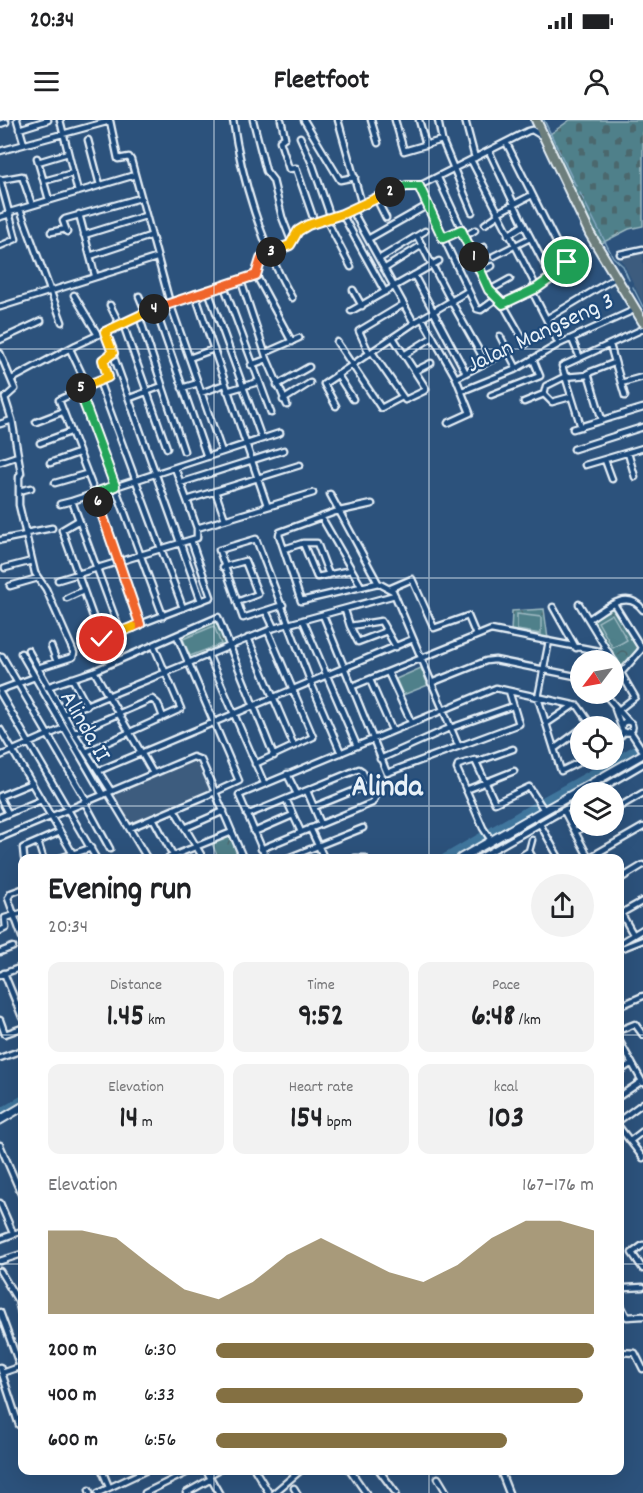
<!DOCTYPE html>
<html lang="en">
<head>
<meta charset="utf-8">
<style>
	:root { --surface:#fff; --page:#f2f2f2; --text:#202124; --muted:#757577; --accent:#847042 }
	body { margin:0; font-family:Dekko,sans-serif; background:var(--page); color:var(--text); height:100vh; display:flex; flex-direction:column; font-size:22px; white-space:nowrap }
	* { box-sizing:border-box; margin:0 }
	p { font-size:20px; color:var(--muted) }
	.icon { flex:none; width:33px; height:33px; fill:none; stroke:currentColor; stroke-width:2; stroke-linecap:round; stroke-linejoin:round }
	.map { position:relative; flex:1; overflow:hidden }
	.side { position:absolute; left:18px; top:734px; width:606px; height:621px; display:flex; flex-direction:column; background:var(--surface); border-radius:12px; box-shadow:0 6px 24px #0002 }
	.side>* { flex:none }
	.needle { width:39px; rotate:238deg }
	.controls { position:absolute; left:570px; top:530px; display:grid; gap:12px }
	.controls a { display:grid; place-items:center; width:54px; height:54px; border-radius:50%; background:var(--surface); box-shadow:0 6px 24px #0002; font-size:30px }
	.pin { position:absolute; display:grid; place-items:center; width:51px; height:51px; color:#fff; margin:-26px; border:3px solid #fff; border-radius:50%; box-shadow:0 2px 6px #0007 }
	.km { position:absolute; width:30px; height:30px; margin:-15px; border-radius:50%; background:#222; color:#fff; font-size:16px; line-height:30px; text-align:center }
	.round { display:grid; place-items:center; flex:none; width:63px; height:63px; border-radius:32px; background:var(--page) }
	.head { display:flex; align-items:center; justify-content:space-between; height:102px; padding:0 30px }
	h1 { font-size:33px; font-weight:700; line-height:45px }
	.figures { display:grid; grid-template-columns:repeat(3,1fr); gap:9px; height:102px; padding:6px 30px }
	.figures div { display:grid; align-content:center; border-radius:12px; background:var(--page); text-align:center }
	.figures b { font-size:30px; font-weight:700 }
	.figures small { font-size:16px; font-weight:400 }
	.figures p { font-size:16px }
	.chart { height:168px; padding:12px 30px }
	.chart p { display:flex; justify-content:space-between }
	.chart svg { width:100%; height:108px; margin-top:6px; fill:var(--accent); opacity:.7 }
	ul { padding:0 30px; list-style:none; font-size:20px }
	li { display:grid; grid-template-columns:96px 72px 1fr; align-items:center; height:45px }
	li i { height:15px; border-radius:8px; background:var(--accent) }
	.status { display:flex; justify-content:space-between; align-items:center; height:42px; padding:0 30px; background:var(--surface); direction:ltr }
	.status svg { height:16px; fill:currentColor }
	header { display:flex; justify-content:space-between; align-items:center; height:78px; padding:0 30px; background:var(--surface); font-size:27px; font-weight:700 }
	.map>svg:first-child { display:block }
	.built { fill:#3c5c7e }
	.grass { fill:url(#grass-dots); stroke:#9cb8c1; stroke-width:1.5 }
	.cemetery { fill:url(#cemetery-stones); stroke:#9cb8c1; stroke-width:1.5 }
	.park { fill:url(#park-crowns); stroke:#9cb8c1; stroke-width:1.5 }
	.pitch { fill:#50808a; stroke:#9cb8c1; stroke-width:1.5 }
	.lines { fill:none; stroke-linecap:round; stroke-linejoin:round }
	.stream { stroke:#83a7c1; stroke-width:1.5 }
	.river { stroke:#40769d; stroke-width:8 }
	.street-casing { stroke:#e8f1f8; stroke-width:9 }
	.secondary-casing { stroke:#e8f1f8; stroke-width:11 }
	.primary-casing { stroke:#e8f1f8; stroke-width:12 }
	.street { stroke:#1f4a7a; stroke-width:4.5 }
	.secondary { stroke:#1f4a7a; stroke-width:7 }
	.primary { stroke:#6d7e7c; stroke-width:8 }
	.split-1-casing { stroke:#fff; stroke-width:12 }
	.split-2-casing { stroke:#fff; stroke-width:12 }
	.split-3-casing { stroke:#fff; stroke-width:12 }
	.split-4-casing { stroke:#fff; stroke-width:12 }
	.split-5-casing { stroke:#fff; stroke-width:12 }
	.split-6-casing { stroke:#fff; stroke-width:12 }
	.split-7-casing { stroke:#fff; stroke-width:12 }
	.split-8-casing { stroke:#fff; stroke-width:12 }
	.split-1 { stroke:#22a559; stroke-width:8 }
	.split-2 { stroke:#22a559; stroke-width:8 }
	.split-3 { stroke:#f5b400; stroke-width:8 }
	.split-4 { stroke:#f0652b; stroke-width:8 }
	.split-5 { stroke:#f5b400; stroke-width:8 }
	.split-6 { stroke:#22a559; stroke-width:8 }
	.split-7 { stroke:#f0652b; stroke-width:8 }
	.split-8 { stroke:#f5b400; stroke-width:8 }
	.grid { fill:none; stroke:#e8f1f8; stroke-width:1.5; stroke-opacity:0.55 }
	.labels { text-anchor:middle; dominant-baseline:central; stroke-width:4.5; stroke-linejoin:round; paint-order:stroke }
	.street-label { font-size:24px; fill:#e8f1f8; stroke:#1f4a7a }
	.district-label { font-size:30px; font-weight:bold; fill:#e8f1f8; stroke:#1f4a7a }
</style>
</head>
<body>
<div class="status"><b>20:34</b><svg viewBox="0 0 49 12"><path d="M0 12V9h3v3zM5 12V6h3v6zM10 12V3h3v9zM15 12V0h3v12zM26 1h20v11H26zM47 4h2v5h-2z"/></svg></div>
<header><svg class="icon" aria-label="menu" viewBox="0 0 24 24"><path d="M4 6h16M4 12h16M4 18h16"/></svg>Fleetfoot<svg class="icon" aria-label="person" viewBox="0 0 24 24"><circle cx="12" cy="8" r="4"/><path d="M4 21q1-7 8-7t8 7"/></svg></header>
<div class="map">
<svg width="643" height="1373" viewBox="0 0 643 1373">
	<defs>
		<pattern id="grass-dots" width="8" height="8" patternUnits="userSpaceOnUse" patternTransform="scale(1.5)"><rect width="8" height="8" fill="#50808a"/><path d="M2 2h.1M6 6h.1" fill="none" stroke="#4c676d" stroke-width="1.8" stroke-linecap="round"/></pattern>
		<pattern id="cemetery-stones" width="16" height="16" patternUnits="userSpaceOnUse" patternTransform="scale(1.5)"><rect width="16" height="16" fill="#50808a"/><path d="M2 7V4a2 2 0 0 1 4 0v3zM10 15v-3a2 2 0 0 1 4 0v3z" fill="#4c676d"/></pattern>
		<pattern id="park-crowns" width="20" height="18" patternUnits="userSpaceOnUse" patternTransform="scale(1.5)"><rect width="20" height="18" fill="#50808a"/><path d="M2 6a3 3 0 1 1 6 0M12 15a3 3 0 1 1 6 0" fill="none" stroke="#4c676d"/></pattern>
	</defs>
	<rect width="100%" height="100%" fill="#2c527c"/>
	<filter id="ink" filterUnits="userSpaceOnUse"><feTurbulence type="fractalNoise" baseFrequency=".0167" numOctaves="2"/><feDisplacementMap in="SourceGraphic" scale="12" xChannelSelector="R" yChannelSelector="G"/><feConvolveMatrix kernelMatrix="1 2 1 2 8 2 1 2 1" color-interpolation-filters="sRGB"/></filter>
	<g filter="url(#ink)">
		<!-- built -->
		<path class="built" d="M643 132V183L621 138Z
			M194 640 199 642 212 671 131 704 113 674Z"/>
		<!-- grass -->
		<path class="grass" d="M643 626V634L462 738H445Z"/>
		<!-- cemetery -->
		<path class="cemetery" d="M570 0H643V106L629 109 600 124 546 17Z"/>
		<!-- park -->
		<path class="park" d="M613 486 641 530 623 549 591 499Z
			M544 489 548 519 511 512 512 491Z
			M217 498 227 525 188 542 177 517Z
			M232 713 241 734 218 738 211 721Z"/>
		<!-- pitch -->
		<path class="pitch" d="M517 494 541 497V514L517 510Z
			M612 494 627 520 613 528 598 502Z
			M214 506 221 524 190 536 183 519Z
			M421 548 428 565 403 575 396 559Z"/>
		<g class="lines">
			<!-- stream -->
			<path class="stream" d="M544 0 576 66
				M580 73 613 137 623 146 629 160
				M633 167 643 187"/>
			<!-- river -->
			<path class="river" d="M543 681 636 629
				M492 711 537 685
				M445 738 483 716
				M0 993 22 980"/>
			<defs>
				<path id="street" d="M17 0 24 24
					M60 0 78 72
					M233 0C242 61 262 125 292 178
					M253 0 266 51 273 60 282 97 292 123
					M281 0 285 17 280 21 289 49 296 48 315 103
					M304 0 340 60 355 57
					M338 0 362 85
					M371 0 378 23
					M395 0 404 31 442 20 438 0
					M419 0 426 25
					M465 0 475 38
					M0 4 6 2
					M19 9 48 0
					M300 17 313 46 331 98
					M88 20 100 65
					M442 20 472 92
					M506 22 568 146 532 171
					M0 31 110 1 118 39 129 37 131 40 170 183 222 332
					M489 31 524 105 552 159
					M37 38 49 80
					M471 40 537 168
					M38 42 68 33
					M438 58 490 170 503 184 526 224
					M0 59 16 119 0 126
					M0 60 22 56 32 85
					M44 61 73 53
					M419 66 477 189 481 190 496 179
					M376 78 386 98
					M20 89 62 202
					M10 92 135 55
					M497 93 532 75
					M79 94 95 155
					M342 94 385 172
					M0 97 10 94
					M326 99 351 147
					M485 104 498 95
					M51 112 66 109
					M67 112 63 101 65 99 140 78
					M84 115 145 96
					M508 115 524 105
					M464 117 475 110
					M443 118 461 110
					M368 119 428 85
					M472 133 484 127
					M620 134 643 129
					M90 136 150 116
					M494 136 530 118
					M379 139 425 111
					M568 146 577 158
					M384 149 422 125
					M481 151 492 146
					M256 155 292 222
					M414 155 466 253
					M241 161 267 239 287 285
					M224 166 271 293
					M208 170 262 319
					M353 170 362 186
					M490 170 510 159
					M468 171 451 181 486 243
					M195 174 267 385
					M74 175 98 215
					M139 176 146 193
					M503 184 532 171 559 224
					M110 185 120 205
					M0 187 156 138
					M155 188 207 337
					M351 191 439 141
					M139 196 184 331
					M422 198 456 258
					M548 198 615 158
					M414 203 451 181 417 116
					M123 204 167 328
					M105 212 201 481
					M500 216 516 247
					M572 219 580 238
					M0 220 41 201
					M337 222 381 288 402 277
					M610 225 625 276
					M70 229 87 265
					M372 232 405 280 424 271 426 269 423 264 394 219
					M0 233 15 269 5 278 12 300 21 353 19 357V385L35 453 46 469 74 533 73 537 38 548
					M113 233 103 240 108 257 59 280 95 373 140 504
					M265 233 299 218
					M369 233 359 211 404 184
					M404 235 433 217
					M189 238 214 229
					M251 245 267 239
					M415 251 431 243
					M337 254 353 279
					M12 259 76 225 160 186 256 155 261 139 290 125 298 111 308 105 342 94 400 68 419 66 528 11 532 10 542 16
					M99 261 183 488
					M621 263 643 257
					M277 265 309 247
					M182 268 198 263
					M79 269 163 496
					M227 271 258 262
					M462 271 514 250 559 224 634 190
					M201 273 225 264
					M544 274 552 282 570 277
					M491 275 540 256 533 239
					M130 278 162 266
					M283 280 310 263
					M524 282 544 274 546 266 564 257 589 255
					M336 286 324 264 414 203 352 90
					M602 300 588 253 614 243
					M36 302 62 292
					M448 303 470 293 456 258 495 238
					M0 304 12 300
					M581 307 562 246 643 209
					M573 309 643 288
					M40 323 70 312
					M574 329 643 307
					M628 333 635 357
					M605 340 612 359
					M0 342 18 336
					M50 343 78 333
					M585 345 643 328
					M175 348 187 380 300 345
					M55 363 86 354
					M180 363 284 330
					M19 371 31 368
					M215 371 225 399
					M330 374 378 463 393 471 458 625
					M187 380 197 408
					M60 384 72 381
					M372 384 335 392 280 412 279 415 301 481 378 463
					M322 398 361 466
					M79 400 62 410 101 519 211 477 191 420
					M26 413 52 408
					M1 420 26 415
					M303 423H317L329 455
					M284 429 303 423 317 457 351 450
					M223 447 245 441 258 474 237 482
					M5 448 32 441
					M58 460 197 418V408L313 373
					M10 466 38 458
					M391 468 412 459 434 508 468 496 476 515
					M67 478 82 471
					M579 484 613 540
					M614 484 642 529 621 553
					M283 485 243 498 219 430 256 419 311 563 341 633
					M553 487 576 528
					M345 490 350 506 381 501 396 527
					M266 491 274 508
					M323 495 387 653 519 604 509 571
					M589 499C606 488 628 468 643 490
					M303 500 357 626
					M350 506 358 522 387 511
					M120 511 72 381 280 313
					M177 516 239 661 215 672 243 738
					M248 518 294 626
					M549 521 538 578 561 651 586 639
					M51 526 57 542
					M28 530 74 613 111 671
					M21 533 103 675
					M208 534 264 663
					M2 536 86 680
					M614 541 635 577 616 592
					M94 551 153 653
					M388 552 411 602
					M72 558 87 586
					M370 560 392 610
					M431 563 486 541 495 540 580 557
					M353 566 491 510 609 533
					M47 567 94 551 218 497 274 636
					M0 570 35 557
					M0 573 96 738
					M604 573 628 601
					M615 589 621 606
					M64 594 274 508 395 475
					M621.5 607a5.5 5.5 0 1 1 11 0a5.5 5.5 0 1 1-11 0Z
					M546 604 574 585
					M0 609 73 734
					M630 611 643 631
					M74 613 152 579 158 584 163 597
					M614 622 625 612
					M554 629 580 610
					M86 632 181 589 154 526
					M0 636 64 608
					M380 639 445 610 513 586
					M476 642 513 629
					M255 644 313 617 268 511
					M98 651 413 519
					M287 654 297 674
					M466 670 514 651
					M307 671 321 704
					M595 672 643 644
					M108 673 147 738
					M0 676 32 663
					M0 678 8 693
					M286 679 301 712
					M84 681 110 729
					M314 687 368 665
					M174 689 203 738
					M614 690 643 673
					M564 691 589 738
					M247 695 359 649 362 651 375 678 372 683 261 729
					M0 697 41 680
					M153 698 174 737
					M540 704 559 738
					M185 708 224 691
					M310 708 324 738
					M254 712 293 695
					M575 712 586 705
					M0 718 193 637 201 640 215 672 130 708
					M491 720 483 708 457 649 458 645 475 640 495 683 529 667 544 690
					M38 722 43 738
					M529 731 532 720
					M24 738 23 728 60 712
					M60 738 91 728
					M168 738 232 712
					M266 738 239 675 496 568 578 586 592 606
					M288 738 363 708
					M355 738H365
					M479 738 580 681
					M518 738 529 731 533 738
					M589 738 643 707
					M620 759 643 745
					M22 769 11 773 8 778 22 817
					M620 791 633 814
					M620 794 643 781
					M0 811 6 808 5 798 22 793
					M620 823 643 809
					M620 829 643 820
					M0 832 13 827
					M4 853 22 897
					M0 855 22 847
					M620 886 643 876
					M0 900 5 914 22 908
					M620 910 635 904 643 915
					M620 922 643 963
					M0 938 22 930
					M620 951 632 943
					M620 976 642 961
					M620 1000 643 983
					M620 1008 643 1038
					M630 1021 643 1011
					M0 1025 22 1076
					M0 1083 13 1113
					M0 1119 22 1111
					M643 1125 632 1133 643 1149
					M0 1141 22 1134
					M0 1151 18 1181 22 1197
					M625 1168 643 1167
					M620 1184 627 1197 643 1196
					M0 1192 22 1252
					M620 1232 635 1233 643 1249
					M0 1247 19 1305
					M2 1253 22 1246
					M102 1350 109 1367
					M206 1350 219 1373
					M255 1350 269 1373
					M350 1350 366 1373
					M379 1350 396 1373
					M500 1350 509 1373
					M209 1355 218 1350
					M438 1358 447 1373
					M294 1368 297 1373
					M89 1370 90 1373
					M98 1373 147 1350
					M145 1373 192 1350
					M186 1373 211 1359
					M274 1373 301 1350"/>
				<path id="secondary" d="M461 738 643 634
					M0 1000 22 987"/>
				<path id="primary" d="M536 0 590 114 643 202"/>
			</defs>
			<!-- street casing -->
			<use href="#street" class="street-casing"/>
			<!-- secondary casing -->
			<use href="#secondary" class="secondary-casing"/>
			<!-- primary casing -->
			<use href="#primary" class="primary-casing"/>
			<!-- street -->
			<use href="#street" class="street"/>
			<!-- secondary -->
			<use href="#secondary" class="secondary"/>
			<!-- primary -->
			<use href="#primary" class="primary"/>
		</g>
	</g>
	<g class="lines" filter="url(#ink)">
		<defs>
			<path id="split-1" d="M474 137 489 170 503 184 537 168 568 146 567 142"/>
			<path id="split-2" d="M390 72 406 66H419L443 118 461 110 474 137"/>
			<path id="split-3" d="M271 132 290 125 298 111 308 105 342 94 390 72"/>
			<path id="split-4" d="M154 189 256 155 261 139 271 132"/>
			<path id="split-5" d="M81 268 108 257 103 240 113 233 105 212 154 189"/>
			<path id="split-6" d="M81 268 79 269 115 366 95 373 98 382"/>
			<path id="split-7" d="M98 382 140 504 133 507"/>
			<path id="split-8" d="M102 519 133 507"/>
		</defs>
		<!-- split-1 casing -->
		<use href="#split-1" class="split-1-casing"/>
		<!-- split-2 casing -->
		<use href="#split-2" class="split-2-casing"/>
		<!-- split-3 casing -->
		<use href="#split-3" class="split-3-casing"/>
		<!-- split-4 casing -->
		<use href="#split-4" class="split-4-casing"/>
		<!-- split-5 casing -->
		<use href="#split-5" class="split-5-casing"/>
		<!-- split-6 casing -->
		<use href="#split-6" class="split-6-casing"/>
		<!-- split-7 casing -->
		<use href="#split-7" class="split-7-casing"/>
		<!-- split-8 casing -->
		<use href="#split-8" class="split-8-casing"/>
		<!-- split-1 -->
		<use href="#split-1" class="split-1"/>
		<!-- split-2 -->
		<use href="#split-2" class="split-2"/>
		<!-- split-3 -->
		<use href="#split-3" class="split-3"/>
		<!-- split-4 -->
		<use href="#split-4" class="split-4"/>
		<!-- split-5 -->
		<use href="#split-5" class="split-5"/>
		<!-- split-6 -->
		<use href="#split-6" class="split-6"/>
		<!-- split-7 -->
		<use href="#split-7" class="split-7"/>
		<!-- split-8 -->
		<use href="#split-8" class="split-8"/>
	</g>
	<!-- grid -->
	<path class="grid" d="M214 0V738M429 0V738M0 229H643M0 458H643M0 686H580M614 686H643M0 915H22M620 915H643M0 1144H22M620 1144H643M214 1350V1373M429 1350V1373"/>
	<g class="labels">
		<!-- street labels -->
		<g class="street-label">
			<text transform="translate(541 214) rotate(-25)">Jalan Mangseng 3</text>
			<text transform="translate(84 607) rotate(60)">Alinda II</text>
		</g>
		<!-- district labels -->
		<g class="district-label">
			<text x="387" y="669">Alinda</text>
		</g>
	</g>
</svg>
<div class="controls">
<a><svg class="needle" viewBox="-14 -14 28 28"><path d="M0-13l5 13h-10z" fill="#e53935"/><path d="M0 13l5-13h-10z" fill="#757577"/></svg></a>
<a><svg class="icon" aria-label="locate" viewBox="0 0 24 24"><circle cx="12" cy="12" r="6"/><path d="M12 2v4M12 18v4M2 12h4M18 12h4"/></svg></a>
<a><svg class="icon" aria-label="layers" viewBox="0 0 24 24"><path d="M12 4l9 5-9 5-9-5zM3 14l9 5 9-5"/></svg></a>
</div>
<div class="pin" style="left:567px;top:142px;background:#1e9e55"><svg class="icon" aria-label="arrive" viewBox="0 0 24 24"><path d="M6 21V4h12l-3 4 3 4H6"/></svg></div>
<div class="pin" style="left:102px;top:519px;background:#d93025"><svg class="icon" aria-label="check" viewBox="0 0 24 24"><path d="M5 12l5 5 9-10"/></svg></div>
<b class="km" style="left:474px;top:137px">1</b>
<b class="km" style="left:390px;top:72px">2</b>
<b class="km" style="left:271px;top:132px">3</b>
<b class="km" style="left:154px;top:189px">4</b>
<b class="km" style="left:81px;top:268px">5</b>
<b class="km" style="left:98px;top:382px">6</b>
<section class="side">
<div class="head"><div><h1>Evening run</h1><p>20:34</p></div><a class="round"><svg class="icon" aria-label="share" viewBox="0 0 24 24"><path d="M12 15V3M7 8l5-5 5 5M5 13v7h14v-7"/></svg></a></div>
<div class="figures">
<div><p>Distance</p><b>1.45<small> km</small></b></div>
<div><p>Time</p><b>9:52</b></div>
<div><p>Pace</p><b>6:48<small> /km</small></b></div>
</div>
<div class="figures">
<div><p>Elevation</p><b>14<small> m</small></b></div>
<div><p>Heart rate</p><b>154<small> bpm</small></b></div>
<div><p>kcal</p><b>103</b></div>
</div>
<div class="chart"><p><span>Elevation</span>167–176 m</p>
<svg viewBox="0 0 160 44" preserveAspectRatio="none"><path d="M0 44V10L10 10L20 13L30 24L40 34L50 38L60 31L70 20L80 13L90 20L100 27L110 31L120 24L130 13L140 6L150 6L160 10V44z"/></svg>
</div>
<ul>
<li><b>200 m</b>6:30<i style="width:100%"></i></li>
<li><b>400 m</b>6:33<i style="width:97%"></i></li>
<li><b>600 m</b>6:56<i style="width:77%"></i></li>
</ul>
</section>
</div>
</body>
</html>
